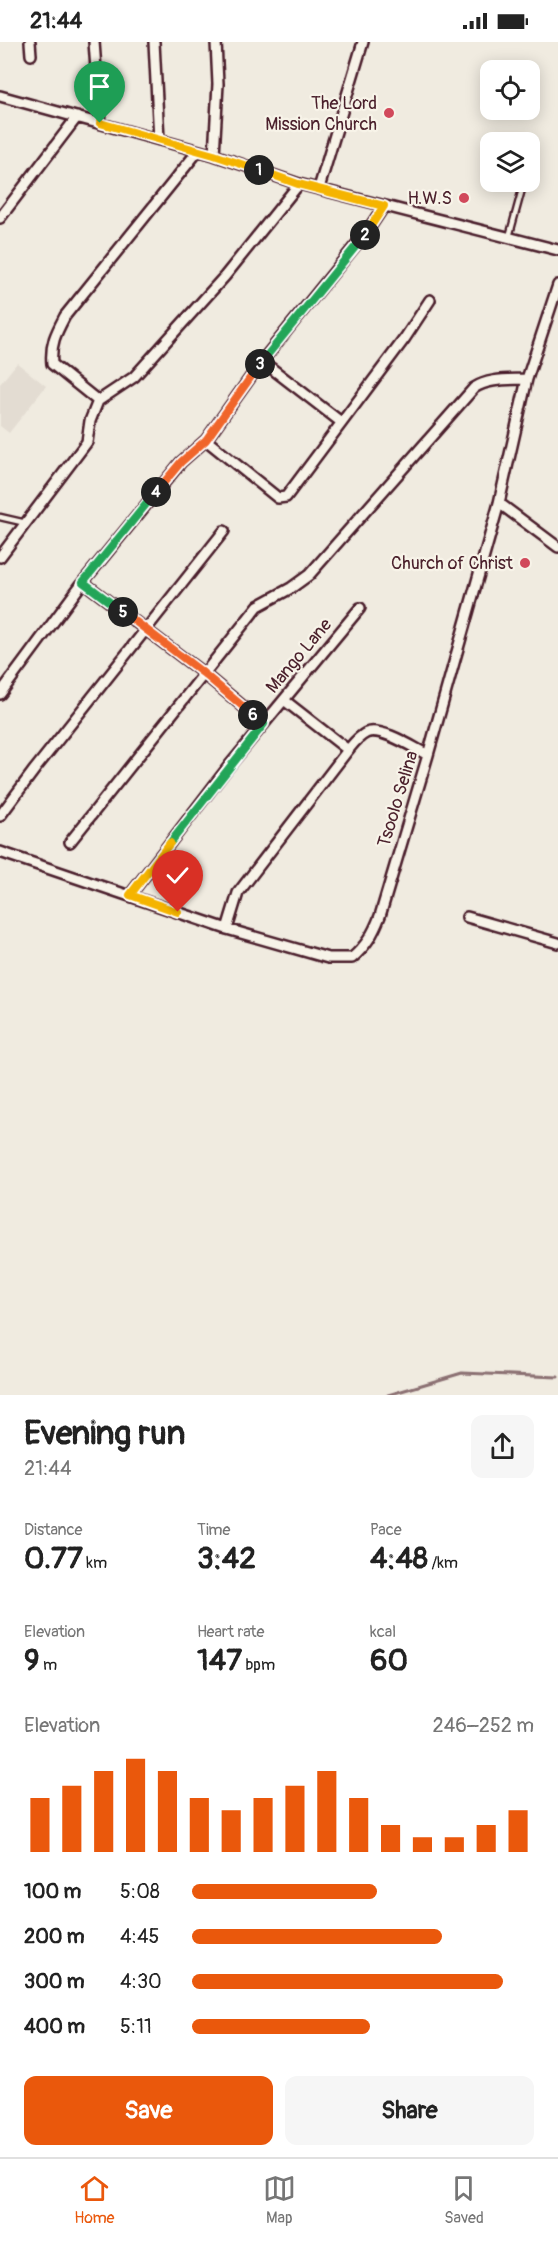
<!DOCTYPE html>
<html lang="en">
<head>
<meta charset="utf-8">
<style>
	:root { --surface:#fff; --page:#f6f6f6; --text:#222; --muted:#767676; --line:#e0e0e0; --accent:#ea580c }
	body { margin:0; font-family:Pangolin,sans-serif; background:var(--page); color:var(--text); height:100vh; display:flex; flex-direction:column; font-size:22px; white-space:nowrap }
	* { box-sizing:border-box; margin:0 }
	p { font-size:20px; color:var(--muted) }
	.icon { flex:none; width:33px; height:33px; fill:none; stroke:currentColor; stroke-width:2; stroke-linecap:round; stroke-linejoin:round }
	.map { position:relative; height:1353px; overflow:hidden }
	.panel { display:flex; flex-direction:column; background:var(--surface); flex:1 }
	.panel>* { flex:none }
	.fabs { position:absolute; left:480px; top:18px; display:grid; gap:12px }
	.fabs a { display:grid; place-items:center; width:60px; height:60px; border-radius:12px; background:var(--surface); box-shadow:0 3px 15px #0003; font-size:30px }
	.pin { position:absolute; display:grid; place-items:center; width:51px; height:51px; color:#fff; margin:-62px -26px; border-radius:50% 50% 50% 0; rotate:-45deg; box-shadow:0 0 6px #0007 }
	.pin .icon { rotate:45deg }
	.km { position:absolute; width:30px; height:30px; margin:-15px; border-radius:50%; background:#222; color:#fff; font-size:16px; line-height:30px; text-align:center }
	.round { display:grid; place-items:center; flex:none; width:63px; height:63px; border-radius:12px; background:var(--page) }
	.head { display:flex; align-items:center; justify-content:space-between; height:102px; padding:0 24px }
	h1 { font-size:33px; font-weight:700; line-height:45px }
	.stats { display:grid; grid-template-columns:repeat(3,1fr); gap:9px; height:102px; padding:6px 24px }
	.stats div { display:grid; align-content:center }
	.stats b { font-size:30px; font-weight:700 }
	.stats small { font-size:16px; font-weight:400 }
	.stats p { font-size:16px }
	.chart { height:168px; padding:12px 24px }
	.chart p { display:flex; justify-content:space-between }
	.chart svg { width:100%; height:108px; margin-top:6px; stroke:var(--accent); stroke-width:6 }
	.action { display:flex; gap:12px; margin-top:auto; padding:12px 24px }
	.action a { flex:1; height:69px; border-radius:12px; background:var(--accent); color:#fff; font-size:24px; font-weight:700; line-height:69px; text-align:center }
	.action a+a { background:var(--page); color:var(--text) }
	ul { padding:0 24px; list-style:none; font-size:20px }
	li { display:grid; grid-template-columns:96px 72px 1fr; align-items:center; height:45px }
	li i { height:15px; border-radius:8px; background:var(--accent) }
	.status { display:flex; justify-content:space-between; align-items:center; height:42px; padding:0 30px; background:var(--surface); direction:ltr }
	.status svg { height:16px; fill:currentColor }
	.dock { display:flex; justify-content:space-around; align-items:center; height:84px; border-top:2px solid var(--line); background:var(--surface); font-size:16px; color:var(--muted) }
	.dock a { display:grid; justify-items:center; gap:3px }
	.dock .on { color:var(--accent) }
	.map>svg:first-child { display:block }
	.built { fill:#e3dcd2 }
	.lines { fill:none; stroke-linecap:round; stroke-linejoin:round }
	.stream { stroke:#8b6f72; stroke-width:3 }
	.service-casing { stroke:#4a1f2b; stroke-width:9 }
	.minor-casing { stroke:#4a1f2b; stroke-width:14 }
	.service { stroke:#f7f3e8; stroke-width:4.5 }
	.minor { stroke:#f7f3e8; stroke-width:9 }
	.split-1-casing { stroke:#fff; stroke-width:12 }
	.split-2-casing { stroke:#fff; stroke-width:12 }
	.split-3-casing { stroke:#fff; stroke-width:12 }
	.split-4-casing { stroke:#fff; stroke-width:12 }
	.split-5-casing { stroke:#fff; stroke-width:12 }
	.split-6-casing { stroke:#fff; stroke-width:12 }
	.split-7-casing { stroke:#fff; stroke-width:12 }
	.split-8-casing { stroke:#fff; stroke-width:12 }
	.split-1 { stroke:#f5b400; stroke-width:8 }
	.split-2 { stroke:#f5b400; stroke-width:8 }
	.split-3 { stroke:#22a559; stroke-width:8 }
	.split-4 { stroke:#f0652b; stroke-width:8 }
	.split-5 { stroke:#22a559; stroke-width:8 }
	.split-6 { stroke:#f0652b; stroke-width:8 }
	.split-7 { stroke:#22a559; stroke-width:8 }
	.split-8 { stroke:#f5b400; stroke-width:8 }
	.poi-dot { fill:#d1495b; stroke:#f7f3e8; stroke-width:2 }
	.labels { text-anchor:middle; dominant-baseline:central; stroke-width:4.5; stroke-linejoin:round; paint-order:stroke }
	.poi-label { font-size:18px; fill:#4a1f2b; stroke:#f7f3e8; text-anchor:end }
	.street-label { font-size:18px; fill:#4a1f2b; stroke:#f7f3e8 }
</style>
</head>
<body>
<div class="status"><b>21:44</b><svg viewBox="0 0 49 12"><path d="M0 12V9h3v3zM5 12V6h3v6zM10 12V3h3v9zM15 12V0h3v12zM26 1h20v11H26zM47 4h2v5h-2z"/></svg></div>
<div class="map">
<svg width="558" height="1353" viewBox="0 0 558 1353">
	<rect width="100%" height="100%" fill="#f0ebe0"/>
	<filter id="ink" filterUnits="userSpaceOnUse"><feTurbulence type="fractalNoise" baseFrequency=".0167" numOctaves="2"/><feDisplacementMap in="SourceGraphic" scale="12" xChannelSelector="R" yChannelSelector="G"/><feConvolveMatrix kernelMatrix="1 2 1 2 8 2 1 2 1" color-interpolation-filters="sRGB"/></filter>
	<g filter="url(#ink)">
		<!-- built -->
		<path class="built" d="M17 321 46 344 9 391 0 384V342Z"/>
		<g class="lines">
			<!-- stream -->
			<path class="stream" d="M388 1353 462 1331 558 1335"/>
			<defs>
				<path id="service" d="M530 118V115
					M509 195 524 140
					M0 475 26 481"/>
				<path id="minor" d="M30 0 31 13
					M94 0 100 81
					M154 0 159 98
					M0 54 214 113 299 142 558 208
					M214 113 218 42 216 0
					M319 146 363 0
					M0 176 77 75
					M262 319 341 380
					M98 359 52 322C50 302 56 291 65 274L198 109
					M206 398 278 456 286 455 405 296 430 258
					M499 461 558 505
					M0 515 87 400 90 379 98 359 134 335 225 234 299 142
					M83 540 203 631 264 682
					M0 652 83 540 181 420 206 398 262 319 368 188 384 164
					M284 658 348 708
					M0 774 35 727 224 489
					M70 800 258 564 291 546 309 533 474 346C489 336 509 338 527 337
					M0 810 227 887 328 916H352C366 904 373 892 380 874L428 713 499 461 527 337 558 243
					M130 853 229 724 360 566
					M467 875 558 901
					M227 887 238 851 348 708C353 702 358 695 366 691 381 684 414 706 428 713"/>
			</defs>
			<!-- service casing -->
			<use href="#service" class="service-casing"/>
			<!-- minor casing -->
			<use href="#minor" class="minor-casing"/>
			<!-- service -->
			<use href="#service" class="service"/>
			<!-- minor -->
			<use href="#minor" class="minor"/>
		</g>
	</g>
	<g class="lines" filter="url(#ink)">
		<defs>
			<path id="split-1" d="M100 81 214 113 259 128"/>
			<path id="split-2" d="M259 128 298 142 384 164 365 193"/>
			<path id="split-3" d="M260 322 365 193"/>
			<path id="split-4" d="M156 450 181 420 206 398 260 322"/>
			<path id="split-5" d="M123 570 83 540 156 450"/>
			<path id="split-6" d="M123 570 203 631 253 673"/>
			<path id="split-7" d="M170 801 264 682 253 673"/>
			<path id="split-8" d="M170 801 130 853 178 870"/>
		</defs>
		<!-- split-1 casing -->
		<use href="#split-1" class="split-1-casing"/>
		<!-- split-2 casing -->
		<use href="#split-2" class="split-2-casing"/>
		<!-- split-3 casing -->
		<use href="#split-3" class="split-3-casing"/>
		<!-- split-4 casing -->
		<use href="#split-4" class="split-4-casing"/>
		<!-- split-5 casing -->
		<use href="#split-5" class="split-5-casing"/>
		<!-- split-6 casing -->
		<use href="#split-6" class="split-6-casing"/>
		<!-- split-7 casing -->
		<use href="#split-7" class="split-7-casing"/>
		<!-- split-8 casing -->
		<use href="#split-8" class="split-8-casing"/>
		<!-- split-1 -->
		<use href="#split-1" class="split-1"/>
		<!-- split-2 -->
		<use href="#split-2" class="split-2"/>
		<!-- split-3 -->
		<use href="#split-3" class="split-3"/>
		<!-- split-4 -->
		<use href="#split-4" class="split-4"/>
		<!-- split-5 -->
		<use href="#split-5" class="split-5"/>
		<!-- split-6 -->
		<use href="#split-6" class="split-6"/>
		<!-- split-7 -->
		<use href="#split-7" class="split-7"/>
		<!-- split-8 -->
		<use href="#split-8" class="split-8"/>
	</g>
	<!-- markers -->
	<g class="poi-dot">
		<circle cx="389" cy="71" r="6"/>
		<circle cx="464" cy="156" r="6"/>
		<circle cx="525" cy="521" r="6"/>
	</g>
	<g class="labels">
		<!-- poi labels -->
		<g class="poi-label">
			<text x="377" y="61">The Lord<tspan x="377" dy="21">Mission Church</tspan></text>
			<text x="452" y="156">H.W.S</text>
			<text x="513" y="521">Church of Christ</text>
		</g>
		<!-- street labels -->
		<g class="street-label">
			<text transform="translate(299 614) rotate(-50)">Mango Lane</text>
			<text transform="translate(398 757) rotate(-73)">Tsoolo Selina</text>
		</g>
	</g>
</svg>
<div class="fabs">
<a><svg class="icon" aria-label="locate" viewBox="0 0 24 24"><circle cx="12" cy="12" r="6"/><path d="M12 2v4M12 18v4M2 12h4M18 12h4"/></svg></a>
<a><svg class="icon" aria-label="layers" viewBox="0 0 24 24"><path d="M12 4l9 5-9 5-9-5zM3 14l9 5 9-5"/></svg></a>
</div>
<div class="pin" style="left:100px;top:81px;background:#1e9e55"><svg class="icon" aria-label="arrive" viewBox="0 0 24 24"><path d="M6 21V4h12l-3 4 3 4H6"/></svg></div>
<div class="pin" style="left:178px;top:870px;background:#d93025"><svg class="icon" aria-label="check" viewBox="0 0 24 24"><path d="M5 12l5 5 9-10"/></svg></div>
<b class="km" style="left:259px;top:128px">1</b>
<b class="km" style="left:365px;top:193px">2</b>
<b class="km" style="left:260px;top:322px">3</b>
<b class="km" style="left:156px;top:450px">4</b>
<b class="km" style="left:123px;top:570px">5</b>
<b class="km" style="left:253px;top:673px">6</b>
</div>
<section class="panel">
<div class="head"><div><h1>Evening run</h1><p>21:44</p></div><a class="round"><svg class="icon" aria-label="share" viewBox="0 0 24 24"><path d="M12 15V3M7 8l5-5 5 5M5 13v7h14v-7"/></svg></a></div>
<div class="stats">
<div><p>Distance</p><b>0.77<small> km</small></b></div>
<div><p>Time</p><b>3:42</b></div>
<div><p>Pace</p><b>4:48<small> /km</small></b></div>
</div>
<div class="stats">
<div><p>Elevation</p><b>9<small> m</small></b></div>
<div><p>Heart rate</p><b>147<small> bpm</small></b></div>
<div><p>kcal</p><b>60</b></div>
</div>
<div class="chart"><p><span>Elevation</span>246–252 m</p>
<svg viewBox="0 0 160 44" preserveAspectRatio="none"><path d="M5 44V22M15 44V17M25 44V11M35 44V6M45 44V11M55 44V22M65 44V27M75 44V22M85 44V17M95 44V11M105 44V22M115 44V33M125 44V38M135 44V38M145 44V33M155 44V27"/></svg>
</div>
<ul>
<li><b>100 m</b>5:08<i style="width:54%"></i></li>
<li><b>200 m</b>4:45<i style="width:73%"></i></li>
<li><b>300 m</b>4:30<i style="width:91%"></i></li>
<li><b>400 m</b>5:11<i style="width:52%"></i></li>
</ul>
<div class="action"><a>Save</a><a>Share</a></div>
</section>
<nav class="dock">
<a class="on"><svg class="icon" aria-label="home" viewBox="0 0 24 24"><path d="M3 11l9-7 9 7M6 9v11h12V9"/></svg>Home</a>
<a><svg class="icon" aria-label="map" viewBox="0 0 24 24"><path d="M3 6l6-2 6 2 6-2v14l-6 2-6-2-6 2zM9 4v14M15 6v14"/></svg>Map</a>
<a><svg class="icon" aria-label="saved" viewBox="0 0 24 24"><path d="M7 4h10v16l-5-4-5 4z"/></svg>Saved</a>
</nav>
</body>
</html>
